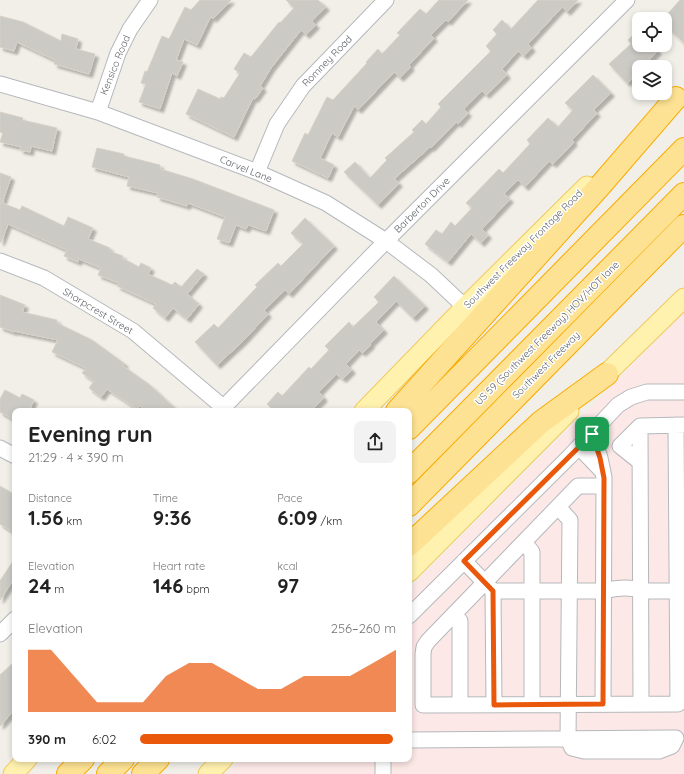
<!DOCTYPE html>
<html lang="en">
<head>
<meta charset="utf-8">
<style>
	:root { --surface:#fff; --page:#f2f2f2; --text:#222; --muted:#767676; --accent:#ea580c }
	body { margin:0; font-family:Quicksand,sans-serif; background:var(--page); color:var(--text); height:100vh; display:flex; flex-direction:column; font-size:15px; white-space:nowrap }
	* { box-sizing:border-box; margin:0 }
	p { font-size:13px; color:var(--muted) }
	.icon { flex:none; width:22px; height:22px; fill:none; stroke:currentColor; stroke-width:2; stroke-linecap:round; stroke-linejoin:round }
	.map { position:relative; flex:1; overflow:hidden }
	.drawer { position:absolute; left:12px; top:408px; width:400px; height:354px; display:flex; flex-direction:column; background:var(--surface); border-radius:8px; box-shadow:0 2px 6px #0003 }
	.drawer>* { flex:none }
	.fabs { position:absolute; left:632px; top:12px; display:grid; gap:8px }
	.fabs a { display:grid; place-items:center; width:40px; height:40px; border-radius:8px; background:var(--surface); box-shadow:0 2px 6px #0003; font-size:20px }
	.pin { position:absolute; display:grid; place-items:center; width:34px; height:34px; color:#fff; margin:-17px; border-radius:8px; box-shadow:0 2px 6px #0006 }
	.round { display:grid; place-items:center; flex:none; width:42px; height:42px; border-radius:8px; background:var(--page) }
	.headline { display:flex; align-items:center; justify-content:space-between; height:68px; padding:0 16px }
	h1 { font-size:22px; font-weight:800; line-height:30px }
	.figures { display:grid; grid-template-columns:repeat(3,1fr); gap:6px; height:68px; padding:4px 16px }
	.figures div { display:grid; align-content:center }
	.figures b { font-size:20px; font-weight:800 }
	.figures small { font-size:11px; font-weight:400 }
	.figures p { font-size:11px }
	.chart { height:112px; padding:8px 16px }
	.chart p { display:flex; justify-content:space-between }
	.chart svg { width:100%; height:72px; margin-top:4px; fill:var(--accent); opacity:.7 }
	ul { padding:0 16px; list-style:none; font-size:13px }
	li { display:grid; grid-template-columns:64px 48px 1fr; align-items:center; height:30px }
	li i { height:10px; border-radius:5px; background:var(--accent) }
	.map>svg:first-child { display:block }
	.medical { fill:#fce8e6 }
	.building { fill:#cccac5; stroke:#d6d1c6; filter:url(#shadow) }
	.lines { fill:none; stroke-linecap:round; stroke-linejoin:round }
	.minor-casing { stroke:#b5b8bc; stroke-width:17 }
	.major-casing { stroke:#f2c960; stroke-width:21 }
	.highway-casing { stroke:#f9ab00; stroke-width:24 }
	.minor { stroke:#fff; stroke-width:15 }
	.major { stroke:#fff2af; stroke-width:19 }
	.highway { stroke:#fde293; stroke-width:22 }
	.route-casing { stroke:#fff; stroke-width:8 }
	.route { stroke:#ea580c; stroke-width:5 }
	.labels { text-anchor:middle; dominant-baseline:central; stroke-width:3; stroke-linejoin:round; paint-order:stroke }
	.street-label { font-size:10px; fill:#5f6368; stroke:#fff }
</style>
</head>
<body>
<div class="map">
<svg width="684" height="774" viewBox="0 0 684 774">
	<defs>
		<filter id="shadow"><feDropShadow dx="3.5" dy="3.5" stdDeviation="1" flood-color="#0004"/></filter>
	</defs>
	<rect width="100%" height="100%" fill="#f1efe8"/>
	<!-- medical -->
	<path class="medical" d="M684 313V774H227L241 759H409V589Z"/>
	<!-- building -->
	<path class="building" d="M200 0H231L213 19 211 16 197 45 184 39 176 60 183 62 177 76 172 73 160 109 139 102 146 84 141 83 145 71 147 72 162 36 169 39 185 7 191 10Z
		M286 0H318L326 7 312 21 316 25 306 35 301 30 271 68 260 86 263 88 255 99 253 98 234 137 186 114 198 89 220 99 221 97 224 98 240 73 234 69 244 53 251 57 279 22 280 23 294 8Z
		M439 0H468L448 22 446 20 431 35 434 38 409 65 411 67 400 78 394 72 358 110 354 106 338 137 332 133 320 158 334 165 328 178 292 161 305 133 308 135 327 97 333 100 367 63 366 62 378 49 382 54 400 35 397 33 420 9 426 14Z
		M538 0H578L567 12 562 7 528 44 532 48 524 56 518 51 502 69 507 75 486 95 482 91 464 109 468 113 458 124 456 122 431 148 430 147 394 179 399 183 378 205 344 172 355 162 370 178 387 160 385 158 414 132 412 130 422 120 426 124 441 107 438 104 491 51 486 46 497 34 493 30 502 20 511 29Z
		M680 0H684V43L665 25V17Z
		M0 16 23 22 61 41 62 34 78 39 76 49 95 54 89 74 54 64 55 60 17 42 14 51 0 47Z
		M639 29V45H653L658 51 642 67H639V72L627 83 609 64 631 44 628 40Z
		M593 75 611 93 593 110 597 113 572 140 574 142 553 164 549 161 525 187 518 180 504 194 510 199 482 229 488 235 481 243 471 234 448 262 425 244 436 230 442 234 451 222 455 226 472 208 466 203 499 169 503 173 530 144 527 140 548 118 558 127 573 110 565 103Z
		M0 112 23 118 22 120 57 128 52 151 31 146 30 152 20 150 21 147 0 142 3 133 0 132Z
		M97 148 124 154V156L160 165V169L193 179 274 210 266 231 248 225 246 229 236 225 229 243 217 239 225 217 188 203 187 206 157 197 158 193 127 186 129 177 92 167Z
		M0 173 11 177 2 203 20 210 22 206 64 226 68 217 93 228 88 239 110 248 109 251 123 256 122 258 139 267 141 263 151 268 148 274 172 285 175 282 181 287 197 269 204 274 187 294 199 304 187 319 173 308 165 318 153 308 156 304 117 286 119 283 98 275 101 268 79 259 78 262 64 256 67 250 8 224 1 242H0Z
		M305 218 334 246 289 294 285 290 264 310 268 314 243 341 217 365 195 342 214 324 218 328 257 287 255 285 278 263 281 266 303 244 291 233Z
		M394 276 425 306 413 318 396 301 376 322 384 330 370 344 371 345 362 353 359 350 346 364 352 370 343 379 336 374 319 392 324 398 311 411H274L267 404 278 392 282 396 309 367 311 369 329 350 325 346 349 322 353 327 379 302 374 297Z
		M0 295 25 305 22 312 57 320V323L92 340 125 364 123 366 150 385 178 411H145L140 406 137 409 107 389 101 397 89 388 94 381 82 373 86 368 52 352 58 340 14 331V332L0 327Z
		M5 390 20 398 22 394 34 400 29 411H15V420L0 412V399Z
		M0 486 15 495V533L0 524Z
		M15 558V577L0 600V581Z
		M15 661V709L0 726V675Z"/>
	<g class="lines">
		<defs>
			<path id="minor" d="M0 84 98 112 257 172 326 203 386 241 431 275 465 307
				M98 112 118 53 130 29 150 0
				M257 172 277 124 303 86 386 0
				M0 261 44 278 133 331 223 407
				M220 411 386 241 627 0
				M640 426 641 704
				M592 434 600 458 603 472
				M579 447 603 472 604 478 603 704
				M0 448 15 456
				M640 462 620 446 640 426 684 425
				M604 486H578L428 641 424 647 423 654V705L678 704 676 425
				M524 542 532 552V704
				M464 561 493 591H604C616 588 629 586 641 591H684
				M493 591 494 705
				M454 614 460 621V705
				M409 616 570 456 618 405 631 397 647 392H684
				M0 634 15 619
				M409 740 676 738 672 746 659 751H584L572 748 568 739 570 520 558 507
				M383 774V759"/>
			<path id="major" d="M596 384 684 298
				M364 411 465 307 587 186
				M409 572 569 411
				M13 774 27 759
				M208 774 223 759"/>
			<path id="highway" d="M397 411 599 187 676 98
				M409 428 684 149
				M409 472 684 194
				M409 505 684 226
				M409 545 541 422 607 374
				M68 774 83 759
				M108 774 123 759
				M143 774 158 759"/>
		</defs>
		<!-- minor casing -->
		<use href="#minor" class="minor-casing"/>
		<!-- major casing -->
		<use href="#major" class="major-casing"/>
		<!-- highway casing -->
		<use href="#highway" class="highway-casing"/>
		<!-- minor -->
		<use href="#minor" class="minor"/>
		<!-- major -->
		<use href="#major" class="major"/>
		<!-- highway -->
		<use href="#highway" class="highway"/>
	</g>
	<g class="lines">
		<defs>
			<path id="route" d="M592 434 600 458 604 478 603 704 494 705 493 591 464 561Z"/>
		</defs>
		<!-- route casing -->
		<use href="#route" class="route-casing"/>
		<!-- route -->
		<use href="#route" class="route"/>
	</g>
	<g class="labels">
		<!-- street labels -->
		<g class="street-label">
			<text transform="translate(327 61) rotate(-46)">Romney Road</text>
			<text transform="translate(115 65) rotate(-68)">Kensico Road</text>
			<text transform="translate(246 169) rotate(22)">Carvel Lane</text>
			<text transform="translate(422 205) rotate(-45)">Barberton Drive</text>
			<text transform="translate(523 249) rotate(-45)">Southwest Freeway Frontage Road</text>
			<text transform="translate(98 311) rotate(31)">Sharpcrest Street</text>
			<text transform="translate(547 333) rotate(-45)">US 59 (Southwest Freeway) HOV/HOT lane</text>
			<text transform="translate(546 365) rotate(-45)">Southwest Freeway</text>
		</g>
	</g>
</svg>
<div class="fabs">
<a><svg class="icon" aria-label="locate" viewBox="0 0 24 24"><circle cx="12" cy="12" r="6"/><path d="M12 2v4M12 18v4M2 12h4M18 12h4"/></svg></a>
<a><svg class="icon" aria-label="layers" viewBox="0 0 24 24"><path d="M12 4l9 5-9 5-9-5zM3 14l9 5 9-5"/></svg></a>
</div>
<div class="pin" style="left:592px;top:434px;background:#1e9e55"><svg class="icon" aria-label="arrive" viewBox="0 0 24 24"><path d="M6 21V4h12l-3 4 3 4H6"/></svg></div>
<section class="drawer">
<div class="headline"><div><h1>Evening run</h1><p>21:29 · 4 × 390 m</p></div><a class="round"><svg class="icon" aria-label="share" viewBox="0 0 24 24"><path d="M12 15V3M7 8l5-5 5 5M5 13v7h14v-7"/></svg></a></div>
<div class="figures">
<div><p>Distance</p><b>1.56<small> km</small></b></div>
<div><p>Time</p><b>9:36</b></div>
<div><p>Pace</p><b>6:09<small> /km</small></b></div>
</div>
<div class="figures">
<div><p>Elevation</p><b>24<small> m</small></b></div>
<div><p>Heart rate</p><b>146<small> bpm</small></b></div>
<div><p>kcal</p><b>97</b></div>
</div>
<div class="chart"><p><span>Elevation</span>256–260 m</p>
<svg viewBox="0 0 160 44" preserveAspectRatio="none"><path d="M0 44V6L10 6L20 22L30 38L40 38L50 38L60 22L70 14L80 14L90 22L100 30L110 30L120 22L130 22L140 22L150 14L160 6V44z"/></svg>
</div>
<ul>
<li><b>390 m</b>6:02<i style="width:99%"></i></li>
</ul>
</section>
</div>
</body>
</html>
